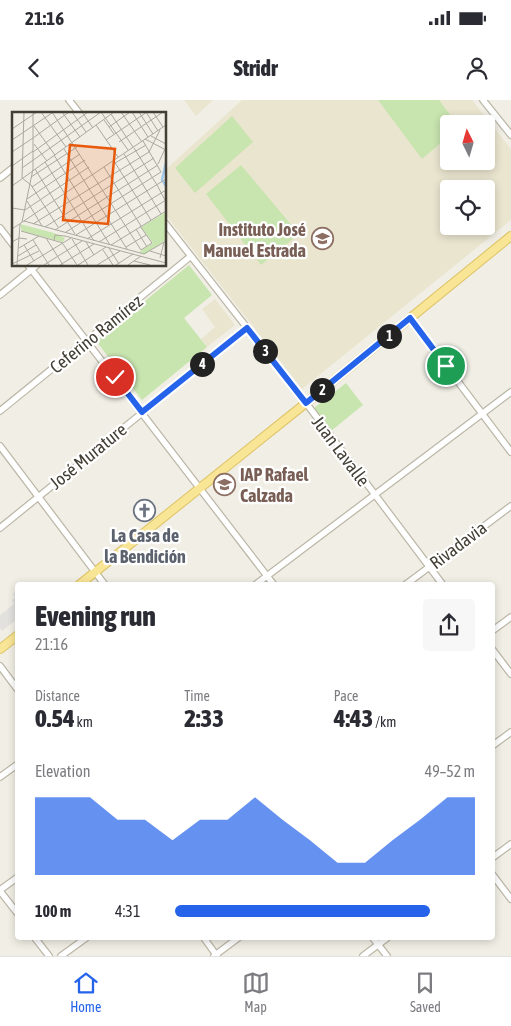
<!DOCTYPE html>
<html lang="en">
<head>
<meta charset="utf-8">
<style>
	:root { --surface:#fff; --page:#f7f7f7; --text:#2b2b33; --muted:#7c7c81; --line:#e1e1e2; --accent:#2563eb }
	body { margin:0; font-family:"Asap Condensed",sans-serif; background:var(--page); color:var(--text); height:100vh; display:flex; flex-direction:column; font-size:19px; white-space:nowrap }
	* { box-sizing:border-box; margin:0 }
	p { font-size:16px; color:var(--muted) }
	.icon { flex:none; width:28px; height:28px; fill:none; stroke:currentColor; stroke-width:2; stroke-linecap:round; stroke-linejoin:round }
	.map { position:relative; flex:1; overflow:hidden }
	.panel { position:absolute; left:15px; top:482px; width:480px; height:358px; display:flex; flex-direction:column; background:var(--surface); border-radius:5px; box-shadow:0 2px 8px #0003 }
	.panel>* { flex:none }
	.needle { width:32px; rotate:355deg }
	.buttons { position:absolute; left:440px; top:15px; display:grid; gap:10px }
	.buttons a { display:grid; place-items:center; width:55px; height:55px; border-radius:5px; background:var(--surface); box-shadow:0 2px 8px #0003; font-size:25px }
	.pin { position:absolute; display:grid; place-items:center; width:42px; height:42px; color:#fff; margin:-21px; border:2px solid #fff; border-radius:50%; box-shadow:0 1px 5px #0007 }
	.km { position:absolute; width:25px; height:25px; margin:-12px; border-radius:50%; background:#222; color:#fff; font-size:14px; line-height:25px; text-align:center }
	.round { display:grid; place-items:center; flex:none; width:52px; height:52px; border-radius:5px; background:var(--page) }
	.summary { display:flex; align-items:center; justify-content:space-between; height:85px; padding:0 20px }
	h1 { font-size:28px; font-weight:800; line-height:38px }
	.figures { display:grid; grid-template-columns:repeat(3,1fr); gap:8px; height:85px; padding:5px 20px }
	.figures div { display:grid; align-content:center }
	.figures b { font-size:25px; font-weight:800 }
	.figures small { font-size:14px; font-weight:400 }
	.figures p { font-size:14px }
	.chart { height:140px; padding:10px 20px }
	.chart p { display:flex; justify-content:space-between }
	.chart svg { width:100%; height:90px; margin-top:5px; fill:var(--accent); opacity:.7 }
	ul { padding:0 20px; list-style:none; font-size:16px }
	li { display:grid; grid-template-columns:80px 60px 1fr; align-items:center; height:38px }
	li i { height:12px; border-radius:6px; background:var(--accent) }
	.status { display:flex; justify-content:space-between; align-items:center; height:35px; padding:0 25px; background:var(--surface); direction:ltr }
	.status svg { height:14px; fill:currentColor }
	header { display:flex; justify-content:space-between; align-items:center; height:65px; padding:0 20px; background:var(--surface); font-size:22px; font-weight:800 }
	.menu { display:flex; justify-content:space-around; align-items:center; height:70px; border-top:1px solid var(--line); background:var(--surface); font-size:14px; color:var(--muted) }
	.menu a { display:grid; justify-items:center; gap:2px }
	.menu .on { color:var(--accent) }
	.map>svg:first-child { display:block }
	.education { fill:#eae5cf; fill-rule:evenodd }
	.green { fill:#c8e4af }
	.parking { fill:#e2e1dd }
	.lines { fill:none; stroke-linecap:round; stroke-linejoin:round }
	.minor-casing { stroke:#bcb7a8; stroke-width:8 }
	.major-casing { stroke:#ddc367; stroke-width:10 }
	.minor { stroke:#fff; stroke-width:5.5 }
	.major { stroke:#f9e596; stroke-width:8 }
	.route-casing { stroke:#fff; stroke-width:10 }
	.route { stroke:#2563eb; stroke-width:6 }
	.labels { text-anchor:middle; dominant-baseline:central; stroke-width:4.5; stroke-linejoin:round; paint-order:stroke }
	.education-label { font-size:18px; font-weight:bold; fill:#785e54; stroke:#fff; text-anchor:end }
	.street-label { font-size:18px; fill:#433f35; stroke:#fff }
	.worship-label { font-size:18px; font-weight:bold; fill:#5b616d; stroke:#fff }
	.inset-river { fill:none; stroke:#a3c9ec; stroke-width:2.5 }
	.inset-road { fill:none; stroke:#aba99f; stroke-width:1 }
	.view { fill:#e8590c; fill-opacity:0.15; stroke:#e8590c; stroke-width:2.5 }
	.inset-edge { fill:none; stroke:#433f35; stroke-width:2.5 }
</style>
</head>
<body>
<div class="status"><b>21:16</b><svg viewBox="0 0 49 12"><path d="M0 12V9h3v3zM5 12V6h3v6zM10 12V3h3v9zM15 12V0h3v12zM26 1h20v11H26zM47 4h2v5h-2z"/></svg></div>
<header><svg class="icon" aria-label="back" viewBox="0 0 24 24"><path d="M15 5l-7 7 7 7"/></svg>Stridr<svg class="icon" aria-label="person" viewBox="0 0 24 24"><circle cx="12" cy="8" r="4"/><path d="M4 21q1-7 8-7t8 7"/></svg></header>
<div class="map">
<svg width="511" height="856" viewBox="0 0 511 856">
	<rect width="100%" height="100%" fill="#f1efe5"/>
	<!-- education -->
	<path class="education" d="M184 0H213L196 16Z
		M242 0H472L511 49V120L302 289 165 114V70ZM449 24H486V61H449ZM449 89H486V126H449Z
		M215 199 235 225 207 247 201 239 215 227 202 209Z"/>
	<!-- green -->
	<path class="green" d="M378 0H439L457 24H449V36L422 59Z
		M232 16 253 42 195 93 175 68Z
		M241 65 299 134 261 165 206 94Z
		M189 165 212 195 184 218 207 247 142 300 96 241Z
		M346 283 363 305 331 331 314 308Z"/>
	<!-- parking -->
	<path class="parking" d="M17 490V519L2 531 0 528V515L14 504 12 500 16 497 13 494Z"/>
	<g class="lines">
		<defs>
			<path id="minor" d="M69 0 80 14
				M483 0 511 35
				M0 78 14 67
				M165 123 306 303 443 485
				M0 128 14 146
				M28 165 274 485
				M0 195 37 165
				M410 218 511 352
				M0 311 191 156
				M0 346 105 485
				M0 428 247 228
				M255 485 511 292
				M405 485 511 406
				M492 531 511 517
				M492 549 511 574
				M0 566 18 590
				M492 646 511 632
				M0 677 18 664
				M492 758 511 744
				M492 774 511 799
				M0 790 18 777
				M0 791 18 814
				M35 838 49 856
				M204 838 217 856
				M373 838 387 856
				M61 856 86 838
				M214 856 238 838
				M363 856 387 838"/>
			<path id="major" d="M79 485 306 303 511 136
				M0 549 18 535"/>
		</defs>
		<!-- minor casing -->
		<use href="#minor" class="minor-casing"/>
		<!-- major casing -->
		<use href="#major" class="major-casing"/>
		<!-- minor -->
		<use href="#minor" class="minor"/>
		<!-- major -->
		<use href="#major" class="major"/>
	</g>
	<g class="lines">
		<defs>
			<path id="route" d="M115 277 142 312 247 228 306 303 410 218 446 266"/>
		</defs>
		<!-- route casing -->
		<use href="#route" class="route-casing"/>
		<!-- route -->
		<use href="#route" class="route"/>
	</g>
	<!-- icons -->
	<defs>
		<symbol id="school-ring" viewBox="-11 -11 22 22"><circle r="9.5" fill="#fff" stroke="#8d6e63" stroke-width="1.5"/><path d="M0-5L7-2L0 1L-7-2ZM-4 1L0 2.5L4 1V4Q0 6-4 4Z" fill="#8d6e63"/></symbol>
		<symbol id="university-ring" viewBox="-11 -11 22 22"><circle r="9.5" fill="#fff" stroke="#8d6e63" stroke-width="1.5"/><path d="M0-5L7-2L0 1L-7-2ZM-4 1L0 2.5L4 1V4Q0 6-4 4Z" fill="#8d6e63"/></symbol>
		<symbol id="church-ring" viewBox="-11 -11 22 22"><circle r="9.5" fill="#fff" stroke="#6b7280" stroke-width="1.5"/><path d="M-1.2-6h2.4v3.5h3.3v2.4h-3.3V6h-2.4V-.1h-3.3v-2.4h3.3Z" fill="#6b7280"/></symbol>
	</defs>
	<g fill-rule="evenodd">
		<use href="#school-ring" x="310" y="126" width="25" height="25"/>
		<use href="#university-ring" x="212" y="372" width="25" height="25"/>
		<use href="#church-ring" x="132" y="398" width="25" height="25"/>
	</g>
	<g class="labels">
		<!-- education labels -->
		<g class="education-label">
			<text x="306" y="129">Instituto José<tspan x="306" dy="21">Manuel Estrada</tspan></text>
			<text x="240" y="374" text-anchor="start">IAP Rafael<tspan x="240" dy="21">Calzada</tspan></text>
		</g>
		<!-- street labels -->
		<g class="street-label">
			<text transform="translate(96 234) rotate(-39)">Ceferino Ramírez</text>
			<text transform="translate(341 351) rotate(53)">Juan Lavalle</text>
			<text transform="translate(88 356) rotate(-39)">José Murature</text>
			<text transform="translate(458 445) rotate(-37)">Rivadavia</text>
		</g>
		<!-- worship labels -->
		<g class="worship-label">
			<text x="145" y="435">La Casa de<tspan x="145" dy="21">la Bendición</tspan></text>
		</g>
	</g>
	<!-- overview -->
	<g transform="translate(12 12)">
		<rect width="154" height="154" fill="#f1efe5"/>
		<path d="M154 100V128L133 142 127 140 141 131 129 115ZM8 112 42 121 53 126 51 130 10 119Z" fill="#c8e4af"/>
		<path class="inset-river" d="M154 50 150 68 154 74"/>
		<path class="inset-road" d="M29 0 54 35M40 0 129 138M50 0 68 25M60 0 74 20M70 0 81 16M89 0 116 38M109 0 130 30M120 0 136 25M127 0 141 22M134 0 146 19M141 0 151 15M99 2 121 35M92 8 102 22M84 13 106 45M22 14 43 43M97 15 118 0M0 17 25 0M139 24 154 32M21 26 57 0M133 27 154 38M0 28 40 1M94 28 135 0M107 30 151 0M22 32 35 49M122 36 145 73M52 37 115 137M0 40 21 26M21 40 76 0M112 42 149 102M42 43 98 133M102 49 139 108M33 50 82 129M103 51 134 33M146 52 153 37M0 54 21 39M92 55 129 114M10 56 89 0M23 57 63 122M19 65 65 35M10 66 12 0M10 66 19 73 46 115M145 73 153 88M0 74 102 0M20 75 68 42M15 87 73 48M15 89 30 114M0 96 13 98 77 55M12 109 132 142 154 129M10 110 21 57V0M21 112 137 40 148 18M128 114 140 131 129 138M33 115 142 46M0 117 154 13M124 117 135 135M43 118 146 53M9 119 51 131M54 120 149 60 131 29M64 123 154 67M34 126 51 153M60 127 76 153M75 127 154 78M21 128 37 153M42 128 43 123 53 124 154 151M0 130 7 126 15 127M74 130 82 143M87 130 154 88M51 132 65 153M12 133 22 149M99 133 154 99M114 135 134 123M7 136 27 124M97 136 107 152M91 138 101 153M138 139 154 144M6 144 24 133M148 146 152 130M122 149 138 153M0 152 27 139M5 153 8 112M15 153 59 126M32 153 70 129M48 153 82 132M66 153 94 135M85 153 108 139M104 153 121 142M116 153 129 144"/>
		<path class="view" d="M58 33 103 37 96 112 51 108Z"/>
		<rect width="154" height="154" class="inset-edge"/>
	</g>
</svg>
<div class="buttons">
<a><svg class="needle" viewBox="-14 -14 28 28"><path d="M0-13l5 13h-10z" fill="#e53935"/><path d="M0 13l5-13h-10z" fill="#7c7c81"/></svg></a>
<a><svg class="icon" aria-label="locate" viewBox="0 0 24 24"><circle cx="12" cy="12" r="6"/><path d="M12 2v4M12 18v4M2 12h4M18 12h4"/></svg></a>
</div>
<div class="pin" style="left:446px;top:266px;background:#1e9e55"><svg class="icon" aria-label="arrive" viewBox="0 0 24 24"><path d="M6 21V4h12l-3 4 3 4H6"/></svg></div>
<div class="pin" style="left:115px;top:277px;background:#d93025"><svg class="icon" aria-label="check" viewBox="0 0 24 24"><path d="M5 12l5 5 9-10"/></svg></div>
<b class="km" style="left:389px;top:236px">1</b>
<b class="km" style="left:322px;top:290px">2</b>
<b class="km" style="left:265px;top:251px">3</b>
<b class="km" style="left:202px;top:264px">4</b>
<section class="panel">
<div class="summary"><div><h1>Evening run</h1><p>21:16</p></div><a class="round"><svg class="icon" aria-label="share" viewBox="0 0 24 24"><path d="M12 15V3M7 8l5-5 5 5M5 13v7h14v-7"/></svg></a></div>
<div class="figures">
<div><p>Distance</p><b>0.54<small> km</small></b></div>
<div><p>Time</p><b>2:33</b></div>
<div><p>Pace</p><b>4:43<small> /km</small></b></div>
</div>
<div class="chart"><p><span>Elevation</span>49–52 m</p>
<svg viewBox="0 0 160 44" preserveAspectRatio="none"><path d="M0 44V6L10 6L20 6L30 17L40 17L50 27L60 17L70 17L80 6L90 17L100 27L110 38L120 38L130 27L140 17L150 6L160 6V44z"/></svg>
</div>
<ul>
<li><b>100 m</b>4:31<i style="width:85%"></i></li>
</ul>
</section>
</div>
<nav class="menu">
<a class="on"><svg class="icon" aria-label="home" viewBox="0 0 24 24"><path d="M3 11l9-7 9 7M6 9v11h12V9"/></svg>Home</a>
<a><svg class="icon" aria-label="map" viewBox="0 0 24 24"><path d="M3 6l6-2 6 2 6-2v14l-6 2-6-2-6 2zM9 4v14M15 6v14"/></svg>Map</a>
<a><svg class="icon" aria-label="saved" viewBox="0 0 24 24"><path d="M7 4h10v16l-5-4-5 4z"/></svg>Saved</a>
</nav>
</body>
</html>
